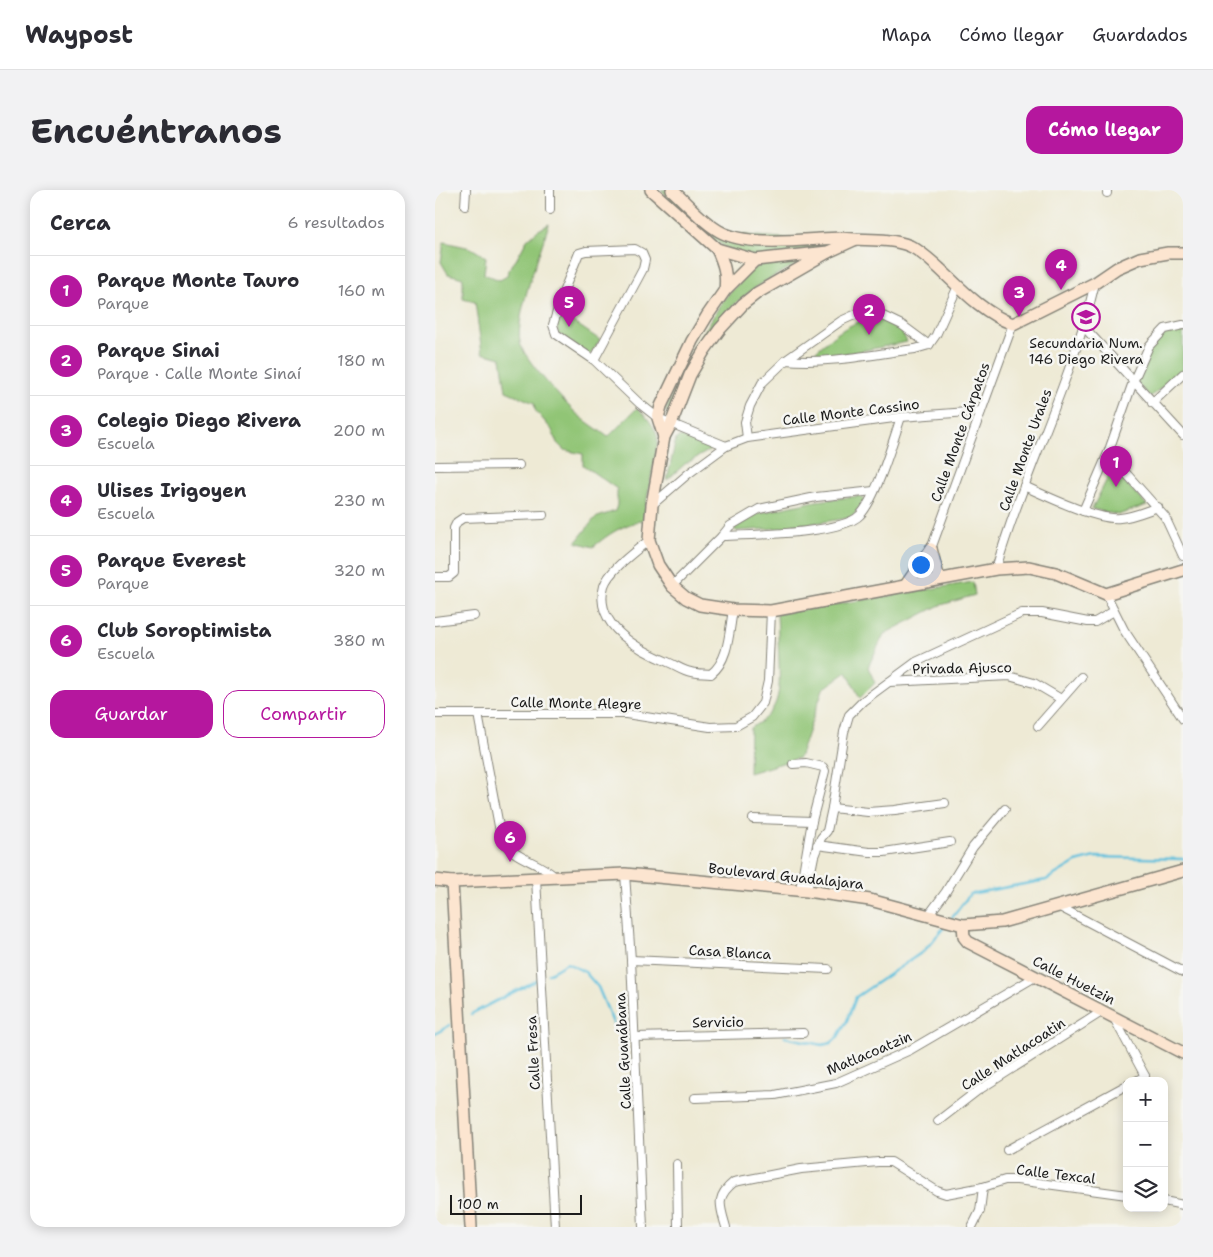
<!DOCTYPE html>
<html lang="es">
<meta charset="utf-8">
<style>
:root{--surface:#fff;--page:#f2f2f3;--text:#2b2b33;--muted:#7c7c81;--line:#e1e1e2;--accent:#b5179e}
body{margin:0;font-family:"Shantell Sans",sans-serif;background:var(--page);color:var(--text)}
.controls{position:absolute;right:15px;bottom:15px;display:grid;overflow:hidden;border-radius:10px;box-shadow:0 2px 12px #0003}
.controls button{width:45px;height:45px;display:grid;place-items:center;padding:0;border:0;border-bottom:1px solid var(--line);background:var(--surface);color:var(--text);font:25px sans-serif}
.scale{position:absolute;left:15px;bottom:12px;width:132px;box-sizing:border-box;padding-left:5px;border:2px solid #1c1c1c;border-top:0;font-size:14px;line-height:18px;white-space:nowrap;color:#1c1c1c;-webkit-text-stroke:4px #f6f6f2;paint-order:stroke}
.you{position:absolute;left:485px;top:374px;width:18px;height:18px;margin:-12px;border:4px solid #fff;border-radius:50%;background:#1a73e8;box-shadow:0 0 0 8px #1a73e833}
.badge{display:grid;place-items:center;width:32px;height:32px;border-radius:50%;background:var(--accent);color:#fff;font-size:16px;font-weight:700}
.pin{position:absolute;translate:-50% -41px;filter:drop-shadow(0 1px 2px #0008)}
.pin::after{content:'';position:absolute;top:26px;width:18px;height:15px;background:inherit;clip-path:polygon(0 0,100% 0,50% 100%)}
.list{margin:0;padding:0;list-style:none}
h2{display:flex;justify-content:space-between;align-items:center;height:65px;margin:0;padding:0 20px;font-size:21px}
h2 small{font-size:16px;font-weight:400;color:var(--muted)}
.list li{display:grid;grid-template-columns:32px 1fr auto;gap:15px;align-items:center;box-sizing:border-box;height:70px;padding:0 20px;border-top:1px solid var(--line)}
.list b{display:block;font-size:19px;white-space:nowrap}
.list p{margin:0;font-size:16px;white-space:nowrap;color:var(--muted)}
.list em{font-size:16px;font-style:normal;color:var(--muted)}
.actions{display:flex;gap:10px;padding:15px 20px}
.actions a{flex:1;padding:11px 0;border:1px solid var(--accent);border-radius:15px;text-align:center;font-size:18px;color:var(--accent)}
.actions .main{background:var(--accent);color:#fff}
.icon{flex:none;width:28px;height:28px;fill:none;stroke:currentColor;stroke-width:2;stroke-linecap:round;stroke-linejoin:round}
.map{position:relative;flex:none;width:748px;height:1037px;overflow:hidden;border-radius:15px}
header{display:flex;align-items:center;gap:30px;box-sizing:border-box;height:70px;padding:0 25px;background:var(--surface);border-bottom:1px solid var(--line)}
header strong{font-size:24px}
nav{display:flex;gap:28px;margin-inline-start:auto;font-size:18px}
.intro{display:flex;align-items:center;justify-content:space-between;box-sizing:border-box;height:120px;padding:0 30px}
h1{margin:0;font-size:35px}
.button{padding:12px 22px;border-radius:15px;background:var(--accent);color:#fff;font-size:18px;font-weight:700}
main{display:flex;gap:30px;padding:0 30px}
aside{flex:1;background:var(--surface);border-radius:15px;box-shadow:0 2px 12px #0003}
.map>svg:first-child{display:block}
.green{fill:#91c576;stroke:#567049}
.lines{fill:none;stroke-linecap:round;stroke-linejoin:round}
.stream{stroke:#5ec0dd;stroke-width:2.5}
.street-casing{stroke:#858378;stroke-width:10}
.secondary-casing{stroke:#858378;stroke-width:14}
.street{stroke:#fff;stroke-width:8}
.secondary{stroke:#fce5d0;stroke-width:11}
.labels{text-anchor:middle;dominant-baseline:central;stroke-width:5;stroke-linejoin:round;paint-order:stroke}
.poi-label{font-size:14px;fill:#1c1c1c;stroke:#f6f6f2}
.street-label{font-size:14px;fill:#1c1c1c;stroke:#f6f6f2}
</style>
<header>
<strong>Waypost</strong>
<nav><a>Mapa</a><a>Cómo llegar</a><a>Guardados</a></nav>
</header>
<div class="intro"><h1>Encuéntranos</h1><a class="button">Cómo llegar</a></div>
<main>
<aside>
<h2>Cerca<small>6 resultados</small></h2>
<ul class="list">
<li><span class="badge">1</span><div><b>Parque Monte Tauro</b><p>Parque</p></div><em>160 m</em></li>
<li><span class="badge">2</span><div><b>Parque Sinai</b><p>Parque · Calle Monte Sinaí</p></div><em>180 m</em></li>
<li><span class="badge">3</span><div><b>Colegio Diego Rivera</b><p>Escuela</p></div><em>200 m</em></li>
<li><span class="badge">4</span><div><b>Ulises Irigoyen</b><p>Escuela</p></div><em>230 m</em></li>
<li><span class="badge">5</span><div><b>Parque Everest</b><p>Parque</p></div><em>320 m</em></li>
<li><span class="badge">6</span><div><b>Club Soroptimista</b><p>Escuela</p></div><em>380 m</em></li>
</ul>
<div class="actions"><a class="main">Guardar</a><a>Compartir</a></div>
</aside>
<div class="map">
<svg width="748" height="1037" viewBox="0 0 748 1037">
<rect width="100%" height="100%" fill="#f6f6f2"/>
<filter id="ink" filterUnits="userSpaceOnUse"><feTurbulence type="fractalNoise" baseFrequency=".02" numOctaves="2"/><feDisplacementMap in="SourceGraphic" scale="10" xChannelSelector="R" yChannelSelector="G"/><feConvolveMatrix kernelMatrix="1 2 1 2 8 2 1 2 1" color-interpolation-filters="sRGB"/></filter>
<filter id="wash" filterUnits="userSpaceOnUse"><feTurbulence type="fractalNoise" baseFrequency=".0096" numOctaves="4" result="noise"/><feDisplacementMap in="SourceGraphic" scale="20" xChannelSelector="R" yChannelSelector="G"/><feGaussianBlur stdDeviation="1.12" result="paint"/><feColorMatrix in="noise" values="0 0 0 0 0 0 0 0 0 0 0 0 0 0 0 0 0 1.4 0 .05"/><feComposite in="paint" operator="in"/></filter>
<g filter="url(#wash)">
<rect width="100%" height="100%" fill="#eeead5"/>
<!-- green -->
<g class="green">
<polygon points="226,0 232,0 278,42 403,53 350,64 321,67 291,58 273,46"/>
<path d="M114,34C105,63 80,125 85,152C87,167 129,212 142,224C151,232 163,239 173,247L202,218C212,227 222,238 223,251L208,330C186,336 175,343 158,357L141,352L160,328L180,321L182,315V299L148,275V264L129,260L122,253L117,240L100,220L99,213L71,201L66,168L47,163L40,112L28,109V88L13,84L6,72L9,52L36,58L51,67L49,84L65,90L72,86L73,80L81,70L92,50L102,41Z"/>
<path d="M372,69C346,82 318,96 297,117C280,135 267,159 254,181C246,193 243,211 232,222L230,221L259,159L288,110L318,78L333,73Z"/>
<polygon points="129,105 141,111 134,129 165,150 155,165 123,144 121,130"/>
<path d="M443,127L464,136L472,152L421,162L373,168C395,149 412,131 443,127Z"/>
<polygon points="748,137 748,180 715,207 701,192 713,161 735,139"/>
<polygon points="245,246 277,259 250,274 232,290 241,249"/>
<polygon points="677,279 712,315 683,325 657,319"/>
<polygon points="424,306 427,307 429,310 419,325 415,328 346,338 301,341 299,338 324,323 381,311"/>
<path d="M538,392L540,405L503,416L449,444L433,477L440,493L425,508L412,482L388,499L364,568L314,583L315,538C346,522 345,502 344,471C343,455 343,439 342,424Z"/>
</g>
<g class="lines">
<!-- stream -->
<g class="stream">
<polyline points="516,729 535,704 611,690 641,672 660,667 748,669"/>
<polyline points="113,784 132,773 150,782 163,797 181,840 194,847"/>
<polyline points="36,824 102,790"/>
<polyline points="0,844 15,835"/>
<polyline points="350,847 387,855 396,853 402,848 412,831 421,807 489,761 511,735"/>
</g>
</g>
</g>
<g filter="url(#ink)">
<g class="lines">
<defs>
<g id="street">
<polyline points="115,0 115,20"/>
<polyline points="672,0 672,3"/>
<polyline points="30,16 31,0"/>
<polyline points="649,137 748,245"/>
<polyline points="159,170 208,79 210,70 207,63 200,59 151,61 144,63 127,105 118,135 121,144 159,170 204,213 223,228 291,256"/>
<path d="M351,170C394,174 438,164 480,159L494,155L501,145L523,96"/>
<polyline points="717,213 748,184"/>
<polyline points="312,248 310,232 315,216 327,193 351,170 406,131 426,122 444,124 467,135 494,155"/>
<polyline points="673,263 730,327 748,366"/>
<polyline points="0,276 84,275"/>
<path d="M589,296C611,306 663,331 685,328C698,327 711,321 723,317"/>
<polyline points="217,315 253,284 291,256 312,248 466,227 546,221"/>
<polyline points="648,321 673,263 698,192 714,156 730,139 748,135"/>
<path d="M287,346C315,345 408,344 425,325C441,309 458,251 466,227"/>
<path d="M214,350C201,361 174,380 169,396C158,436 206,461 235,473C242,476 249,481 256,482C263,484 269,483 276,484C294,470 294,442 298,420"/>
<polyline points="496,359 578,134"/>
<path d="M561,379C589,282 637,191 660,93"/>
<polyline points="0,387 14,387 19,383 19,338 22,332 28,328 108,325"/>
<polyline points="237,396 287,346 295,336 324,319 381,307 439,301"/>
<polyline points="671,404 689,440 748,529"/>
<polyline points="0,431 39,426"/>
<polyline points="454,492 574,486 599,493 626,509"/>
<polyline points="0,524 191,524 275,537 301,536 317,527 328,513 333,491 336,421"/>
<path d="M43,524L66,647C79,671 101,669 120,687"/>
<polyline points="603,536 646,487"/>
<polyline points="358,574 371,573 388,577 390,581 377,631 365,700"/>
<polyline points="397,618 433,622 460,620 510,613"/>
<polyline points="318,629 377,631"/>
<polyline points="382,655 434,662 449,662 515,652"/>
<polyline points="190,684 196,770 208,1037"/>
<polyline points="101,688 120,1037"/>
<polyline points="372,701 379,666 386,648 392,641 397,618 409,542 414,525 428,511 481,472 587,423 607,423 653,432 660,432 679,421"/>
<polyline points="623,716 748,782"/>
<polyline points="493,726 510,703 538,657 570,619"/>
<polyline points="196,770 393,779"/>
<polyline points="679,828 710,886 710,891"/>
<polyline points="200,847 368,843"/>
<polyline points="701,891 710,886"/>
<polyline points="260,908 340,905 401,893 475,860 600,787"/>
<polyline points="503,931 542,901 668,821"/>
<polyline points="572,960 692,895"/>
<polyline points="242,974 243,1037"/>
<polyline points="729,1011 748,1015"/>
<path d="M291,1037C285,1016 280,1007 299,992L366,979L443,972H456L502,1001L511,1004L548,997L570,990H582L692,1005"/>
<polyline points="537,1037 545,1021 548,997"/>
</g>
<g id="secondary">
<polyline points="216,0 282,59 320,70 393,62 419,50"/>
<path d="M237,0C252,13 266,31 284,41C313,58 372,49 406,48C429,51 453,47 475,56C486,61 496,71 505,79C527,100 550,124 578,134L660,93L682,78L705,68L733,63H748"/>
<path d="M282,59C289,74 292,84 290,100"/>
<polyline points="393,62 322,103 308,114 285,139 269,161 255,185 236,234 229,247 217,315 214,350 223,375 237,396 251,408 265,415 298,420 336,421 561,379 594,377 621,383 671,404 748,380"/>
<polyline points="229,247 223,228 226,216 257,151 272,126 290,100 320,70"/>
<polyline points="496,359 504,389"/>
<polyline points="471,395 496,359"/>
<polyline points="0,690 17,692 190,684 372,701 435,710 528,735 567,732 748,681"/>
<polyline points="17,692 36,1037"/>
<polyline points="528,735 529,747 533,752 748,863"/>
</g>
</defs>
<!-- street casing -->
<use href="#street" class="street-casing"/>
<!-- secondary casing -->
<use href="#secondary" class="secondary-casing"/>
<!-- street -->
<use href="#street" class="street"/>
<!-- secondary -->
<use href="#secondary" class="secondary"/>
</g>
</g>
<!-- icons -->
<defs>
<symbol id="school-ring" viewBox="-11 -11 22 22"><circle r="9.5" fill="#f6f6f2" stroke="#b5179e" stroke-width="1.5"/><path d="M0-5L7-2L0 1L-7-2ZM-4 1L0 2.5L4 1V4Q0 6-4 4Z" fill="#b5179e"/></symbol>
</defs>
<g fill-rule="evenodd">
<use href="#school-ring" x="635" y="111" width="32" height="32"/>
</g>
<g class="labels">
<!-- poi labels -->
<g class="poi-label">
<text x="651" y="153">Secundaria Num.<tspan x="651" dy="16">146 Diego Rivera</tspan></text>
</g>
<!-- street labels -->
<g class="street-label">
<text transform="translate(416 222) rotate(-7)">Calle Monte Cassino</text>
<text transform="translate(525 242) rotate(-70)">Calle Monte Cárpatos</text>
<text transform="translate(590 260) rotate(-70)">Calle Monte Urales</text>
<text transform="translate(527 478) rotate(-1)">Privada Ajusco</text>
<text transform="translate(141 513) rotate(1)">Calle Monte Alegre</text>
<text transform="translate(351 686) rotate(6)">Boulevard Guadalajara</text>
<text transform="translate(295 762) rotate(3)">Casa Blanca</text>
<text transform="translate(639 790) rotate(27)">Calle Huetzin</text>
<text transform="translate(283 832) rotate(-1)">Servicio</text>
<text transform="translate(188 861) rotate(-93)">Calle Guanábana</text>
<text transform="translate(98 863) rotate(-93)">Calle Fresa</text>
<text transform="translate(434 863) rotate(-23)">Matlacoatzin</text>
<text transform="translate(578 864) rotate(-33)">Calle Matlacoatin</text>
<text transform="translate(621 984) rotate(7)">Calle Texcal</text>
</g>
</g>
</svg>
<div class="controls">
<button>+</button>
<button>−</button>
<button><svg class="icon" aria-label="layers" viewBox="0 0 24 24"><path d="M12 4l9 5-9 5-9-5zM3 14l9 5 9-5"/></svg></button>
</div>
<div class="scale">100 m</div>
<div class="you"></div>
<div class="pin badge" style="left:681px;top:297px">1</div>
<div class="pin badge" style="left:434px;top:145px">2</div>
<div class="pin badge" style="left:584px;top:127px">3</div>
<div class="pin badge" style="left:626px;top:100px">4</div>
<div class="pin badge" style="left:134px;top:137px">5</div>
<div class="pin badge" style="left:75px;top:672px">6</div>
</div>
</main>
